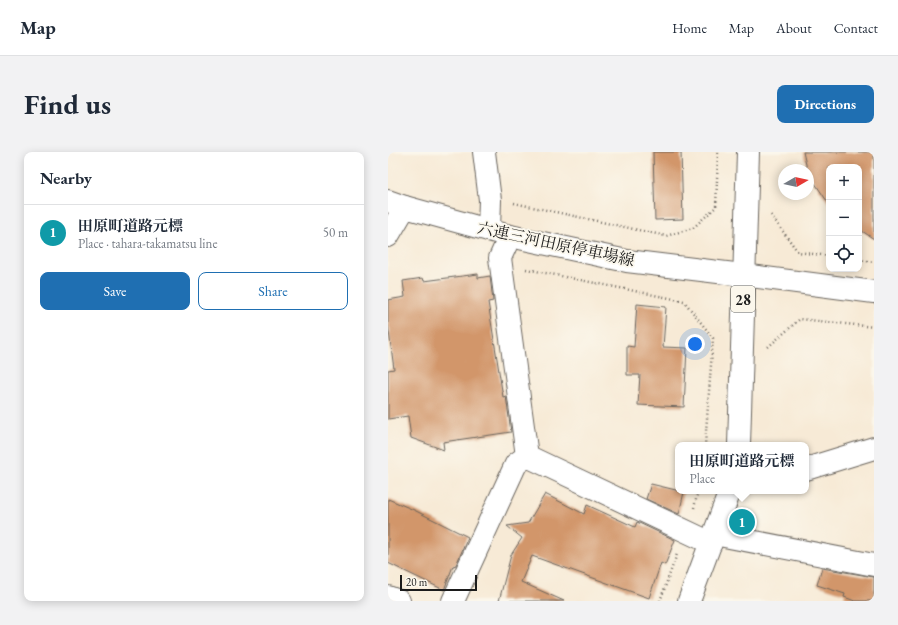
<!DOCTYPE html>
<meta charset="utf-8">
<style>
:root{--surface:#fff;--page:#f2f2f3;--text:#1f2937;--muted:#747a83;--line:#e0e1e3;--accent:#1f6fb2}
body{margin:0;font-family:"EB Garamond","Noto Serif JP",serif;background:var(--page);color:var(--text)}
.controls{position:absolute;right:12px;top:12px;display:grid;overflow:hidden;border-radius:8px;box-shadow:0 2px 10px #0003}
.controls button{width:36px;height:36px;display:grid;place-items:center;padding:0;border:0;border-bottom:1px solid var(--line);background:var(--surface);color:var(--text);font:20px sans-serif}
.compass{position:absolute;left:390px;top:12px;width:36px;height:36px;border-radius:50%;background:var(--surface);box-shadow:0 2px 10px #0003;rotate:81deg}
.scale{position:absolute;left:12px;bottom:10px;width:77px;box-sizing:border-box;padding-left:4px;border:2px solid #1c1c1c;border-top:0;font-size:11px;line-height:14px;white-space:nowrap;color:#1c1c1c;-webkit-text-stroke:3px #fbf7ec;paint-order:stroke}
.you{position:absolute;left:307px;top:192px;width:14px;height:14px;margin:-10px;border:3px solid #fff;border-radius:50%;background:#1a73e8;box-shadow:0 0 0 6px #1a73e833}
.badge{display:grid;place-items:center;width:26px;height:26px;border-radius:50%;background:var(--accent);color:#fff;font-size:13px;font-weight:700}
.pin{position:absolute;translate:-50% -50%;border:2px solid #fff;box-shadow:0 1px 4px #0006}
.popup{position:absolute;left:287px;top:290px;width:134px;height:52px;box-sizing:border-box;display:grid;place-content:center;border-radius:8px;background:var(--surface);filter:drop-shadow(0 1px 3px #0005);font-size:13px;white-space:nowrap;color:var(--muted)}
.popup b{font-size:15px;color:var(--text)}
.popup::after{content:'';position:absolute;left:50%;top:100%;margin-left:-8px;border:8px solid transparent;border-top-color:var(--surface)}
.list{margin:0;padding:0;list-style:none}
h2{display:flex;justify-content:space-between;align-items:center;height:52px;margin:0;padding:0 16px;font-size:17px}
h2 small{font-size:13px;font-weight:400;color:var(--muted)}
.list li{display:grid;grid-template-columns:26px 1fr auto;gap:12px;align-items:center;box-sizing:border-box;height:56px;padding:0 16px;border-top:1px solid var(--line)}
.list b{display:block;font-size:15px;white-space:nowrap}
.list p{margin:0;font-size:13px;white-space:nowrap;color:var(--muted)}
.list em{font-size:13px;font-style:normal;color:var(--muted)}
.actions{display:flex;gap:8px;padding:12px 16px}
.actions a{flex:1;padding:9px 0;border:1px solid var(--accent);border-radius:8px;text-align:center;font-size:14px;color:var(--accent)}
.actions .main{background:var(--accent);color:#fff}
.icon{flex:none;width:22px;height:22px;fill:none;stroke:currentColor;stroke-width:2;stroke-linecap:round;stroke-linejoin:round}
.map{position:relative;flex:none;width:486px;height:449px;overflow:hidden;border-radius:8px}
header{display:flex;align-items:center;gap:24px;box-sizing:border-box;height:56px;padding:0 20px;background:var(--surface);border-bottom:1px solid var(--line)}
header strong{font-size:19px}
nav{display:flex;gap:22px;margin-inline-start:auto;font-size:14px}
.intro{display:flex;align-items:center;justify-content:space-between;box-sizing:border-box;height:96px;padding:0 24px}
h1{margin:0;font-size:28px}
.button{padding:10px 18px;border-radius:8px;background:var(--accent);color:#fff;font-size:14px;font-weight:700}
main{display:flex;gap:24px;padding:0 24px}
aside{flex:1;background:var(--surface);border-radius:8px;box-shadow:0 2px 10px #0003}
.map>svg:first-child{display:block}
.building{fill:#d2966a}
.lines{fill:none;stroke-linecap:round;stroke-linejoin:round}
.minor-casing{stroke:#69645d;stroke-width:24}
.tertiary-casing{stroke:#69645d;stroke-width:24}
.secondary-casing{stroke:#69645d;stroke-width:24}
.primary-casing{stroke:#69645d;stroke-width:24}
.path{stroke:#69645d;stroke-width:2.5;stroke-dasharray:1 3;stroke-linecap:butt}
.minor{stroke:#fff;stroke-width:22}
.tertiary{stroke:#fff;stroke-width:22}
.secondary{stroke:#fff;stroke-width:22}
.primary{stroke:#fff;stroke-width:22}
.labels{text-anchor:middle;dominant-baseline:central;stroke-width:3.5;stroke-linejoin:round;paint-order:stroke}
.shield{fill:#fbf7ec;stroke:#5f5e5a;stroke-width:1}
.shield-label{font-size:15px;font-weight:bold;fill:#1c1c1c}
.street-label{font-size:16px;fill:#1c1c1c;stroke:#fbf7ec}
</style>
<header>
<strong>Map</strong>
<nav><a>Home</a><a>Map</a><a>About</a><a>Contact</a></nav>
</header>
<div class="intro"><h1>Find us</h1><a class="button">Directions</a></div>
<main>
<aside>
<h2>Nearby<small></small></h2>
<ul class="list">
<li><span class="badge" style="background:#0f9aa8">1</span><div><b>田原町道路元標</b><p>Place · tahara-takamatsu line</p></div><em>50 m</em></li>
</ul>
<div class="actions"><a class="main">Save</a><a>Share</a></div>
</aside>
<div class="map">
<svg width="486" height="449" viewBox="0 0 486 449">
<rect width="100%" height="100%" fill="#fbf7ec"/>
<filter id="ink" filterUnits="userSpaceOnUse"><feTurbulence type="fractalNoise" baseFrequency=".025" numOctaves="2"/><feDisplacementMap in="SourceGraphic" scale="8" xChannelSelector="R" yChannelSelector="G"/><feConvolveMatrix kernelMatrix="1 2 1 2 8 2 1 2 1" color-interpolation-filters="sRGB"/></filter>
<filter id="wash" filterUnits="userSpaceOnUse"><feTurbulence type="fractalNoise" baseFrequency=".012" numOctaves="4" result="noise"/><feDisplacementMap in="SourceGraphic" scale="16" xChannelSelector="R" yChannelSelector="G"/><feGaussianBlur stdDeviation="0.9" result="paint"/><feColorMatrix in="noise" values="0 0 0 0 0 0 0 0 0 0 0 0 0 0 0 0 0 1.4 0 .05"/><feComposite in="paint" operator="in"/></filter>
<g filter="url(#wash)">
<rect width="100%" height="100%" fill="#f7ead6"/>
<g id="blocks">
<!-- building -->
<g class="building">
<polygon points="265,0 293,0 295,67 267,68"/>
<polygon points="415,0 486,0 486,87 471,77 471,15 441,15 441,52 420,21"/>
<polygon points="90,122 90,126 102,124 105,149 100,150 115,245 118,244 123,280 55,290 56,298 23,286 20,264 0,267 0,218 6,217 0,172 0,148 17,145 15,129 35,126 36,129"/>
<polygon points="249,152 278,155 275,195 299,196 296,255 250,253 252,223 239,223 239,194 246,195"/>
<polygon points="263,332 296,340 291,362 258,347"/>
<polygon points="157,342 196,362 199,353 247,375 249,370 287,388 277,413 273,411 261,446 144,404 133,430 176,449 111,449 123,403 134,386 119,374 140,371"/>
<polygon points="0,347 26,358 80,385 68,413 65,414 56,438 0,411"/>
<polygon points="434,416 486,425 486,449 467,449 456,445 457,442 429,433"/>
</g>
</g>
</g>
<g filter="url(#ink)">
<use href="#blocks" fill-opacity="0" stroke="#69645d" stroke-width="1"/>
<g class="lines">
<defs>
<g id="minor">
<polyline points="96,0 102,48 101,78"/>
<polyline points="122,84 112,106 139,304"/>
<polyline points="139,304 323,391"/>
<polyline points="418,317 486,296"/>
<polyline points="326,382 486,413"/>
<polyline points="0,445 11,449"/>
<polyline points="65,449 128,312 139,304"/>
</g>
<g id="tertiary">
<polyline points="0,49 17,55"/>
<polyline points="355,123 486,140"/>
</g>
<polyline id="secondary" points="0,84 17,55 122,84 239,109 355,123"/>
<g id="primary">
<polyline points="351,293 360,0"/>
<polyline points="301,449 342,339"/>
</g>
</defs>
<!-- minor casing -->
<use href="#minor" class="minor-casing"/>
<!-- tertiary casing -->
<use href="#tertiary" class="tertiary-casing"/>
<!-- secondary casing -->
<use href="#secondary" class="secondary-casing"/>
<!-- primary casing -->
<use href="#primary" class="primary-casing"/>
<!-- path -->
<g class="path">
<polyline points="126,51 278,84 305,76 328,55 330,0"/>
<polyline points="383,63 410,100 441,104"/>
<polyline points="471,108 486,110"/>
<polyline points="138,117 296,149 325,186 317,293"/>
<polyline points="380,195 412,167 486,175"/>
<polyline points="306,356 310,339"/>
<polyline points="272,449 289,402"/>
</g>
<!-- minor -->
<use href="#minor" class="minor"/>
<!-- tertiary -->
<use href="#tertiary" class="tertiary"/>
<!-- secondary -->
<use href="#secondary" class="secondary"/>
<!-- primary -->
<use href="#primary" class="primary"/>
</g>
</g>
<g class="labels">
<!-- shield labels -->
<rect class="shield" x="343" y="134" width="24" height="26" rx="3"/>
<g class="shield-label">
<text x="355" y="147">28</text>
</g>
<!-- street labels -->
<g class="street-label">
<text transform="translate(168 92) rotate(12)">六連三河田原停車場線</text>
</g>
</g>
</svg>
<div class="controls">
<button>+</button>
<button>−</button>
<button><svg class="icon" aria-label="locate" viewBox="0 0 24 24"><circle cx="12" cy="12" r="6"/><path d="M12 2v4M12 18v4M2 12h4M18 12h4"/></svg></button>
</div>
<svg class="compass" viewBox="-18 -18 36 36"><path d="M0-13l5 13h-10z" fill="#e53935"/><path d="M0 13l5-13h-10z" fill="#747a83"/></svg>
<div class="scale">20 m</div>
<div class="you"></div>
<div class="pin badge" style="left:354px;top:370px;background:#0f9aa8">1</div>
<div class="popup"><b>田原町道路元標</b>Place</div>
</div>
</main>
